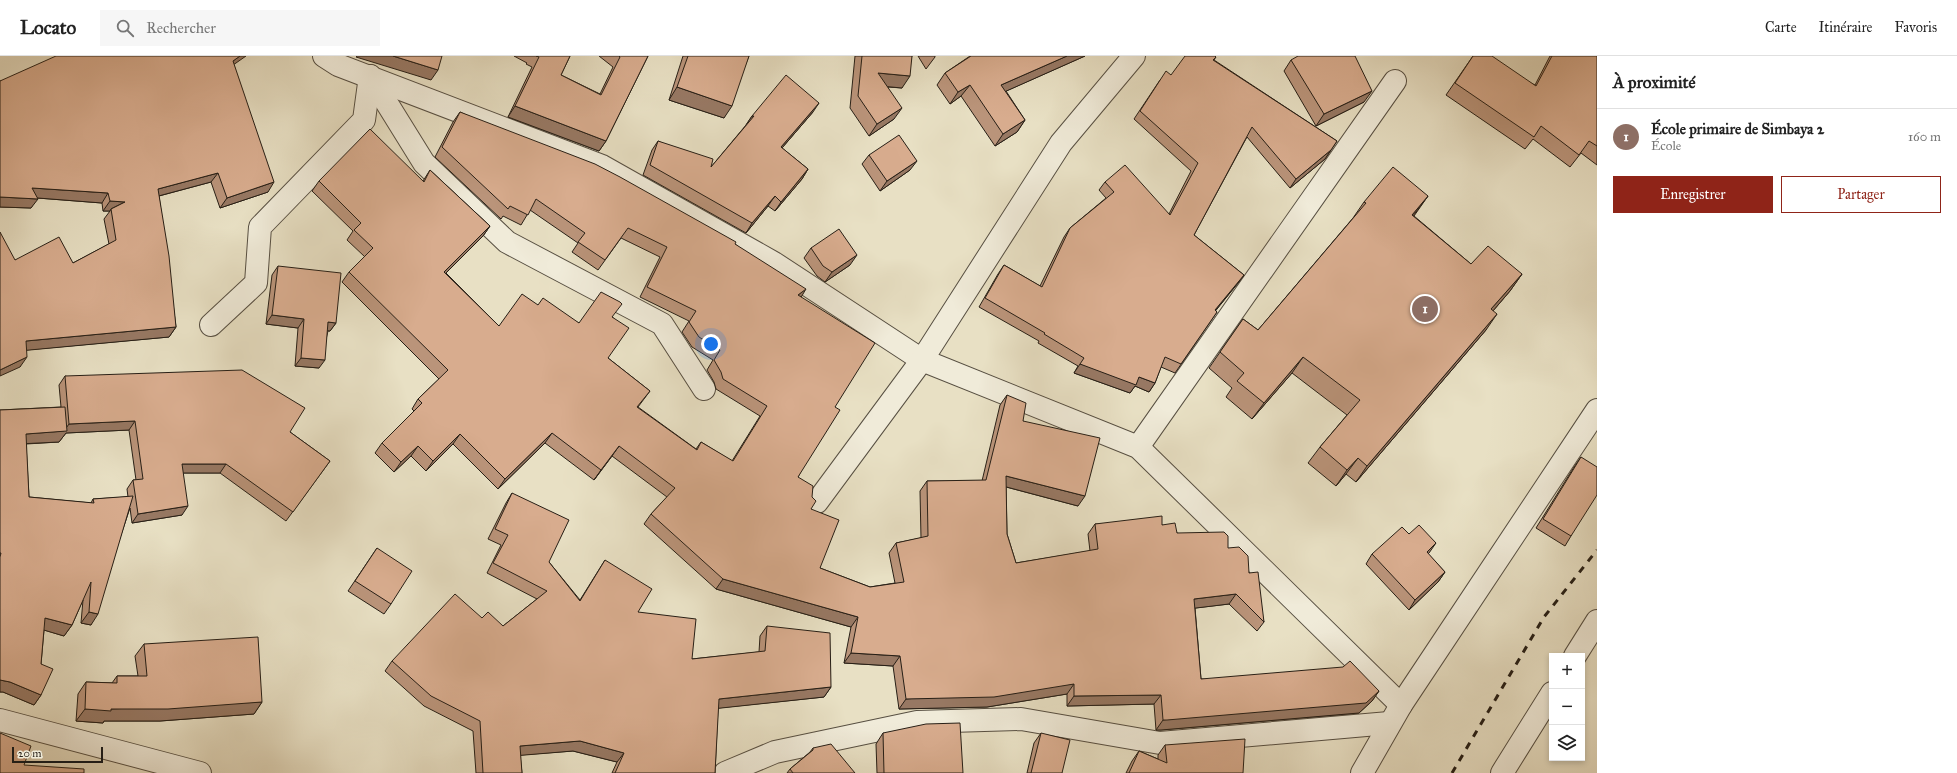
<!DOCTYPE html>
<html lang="fr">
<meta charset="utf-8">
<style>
:root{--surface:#fff;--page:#f6f6f6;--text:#222;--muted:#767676;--line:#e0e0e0;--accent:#8f2418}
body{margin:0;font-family:"IM FELL Great Primer",serif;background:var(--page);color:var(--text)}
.controls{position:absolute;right:12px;bottom:12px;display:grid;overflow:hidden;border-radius:0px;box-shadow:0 2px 6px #0003}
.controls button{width:36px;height:36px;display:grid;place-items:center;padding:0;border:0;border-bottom:1px solid var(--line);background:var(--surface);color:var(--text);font:20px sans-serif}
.scale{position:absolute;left:12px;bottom:10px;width:91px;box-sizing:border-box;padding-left:4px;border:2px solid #271f16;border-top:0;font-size:11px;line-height:14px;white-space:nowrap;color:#271f16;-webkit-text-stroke:3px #f0ebd9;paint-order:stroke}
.you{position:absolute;left:711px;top:288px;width:14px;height:14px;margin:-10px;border:3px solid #fff;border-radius:50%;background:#1a73e8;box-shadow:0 0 0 6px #1a73e833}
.badge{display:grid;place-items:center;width:26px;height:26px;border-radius:50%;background:var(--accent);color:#fff;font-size:13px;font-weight:700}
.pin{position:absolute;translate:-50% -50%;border:2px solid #fff;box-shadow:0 1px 4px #0006}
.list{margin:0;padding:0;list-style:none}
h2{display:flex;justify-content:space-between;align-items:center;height:52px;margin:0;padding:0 16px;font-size:17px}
h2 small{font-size:13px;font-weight:400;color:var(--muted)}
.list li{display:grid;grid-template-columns:26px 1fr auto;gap:12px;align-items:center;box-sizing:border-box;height:56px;padding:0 16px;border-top:1px solid var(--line)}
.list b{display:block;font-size:15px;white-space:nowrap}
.list p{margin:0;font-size:13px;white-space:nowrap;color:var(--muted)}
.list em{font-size:13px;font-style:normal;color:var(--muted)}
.actions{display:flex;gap:8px;padding:12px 16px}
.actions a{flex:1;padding:9px 0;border:1px solid var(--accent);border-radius:0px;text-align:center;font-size:14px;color:var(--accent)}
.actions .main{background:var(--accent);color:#fff}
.icon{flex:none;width:22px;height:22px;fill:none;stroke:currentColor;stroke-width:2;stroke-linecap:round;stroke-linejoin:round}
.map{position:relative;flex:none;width:1597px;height:717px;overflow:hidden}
header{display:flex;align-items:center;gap:24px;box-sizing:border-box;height:56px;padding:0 20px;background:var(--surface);border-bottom:1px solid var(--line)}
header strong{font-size:19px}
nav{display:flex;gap:22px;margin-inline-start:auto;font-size:14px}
.search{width:280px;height:36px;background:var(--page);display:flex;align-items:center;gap:10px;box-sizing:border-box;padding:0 14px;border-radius:0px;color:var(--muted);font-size:15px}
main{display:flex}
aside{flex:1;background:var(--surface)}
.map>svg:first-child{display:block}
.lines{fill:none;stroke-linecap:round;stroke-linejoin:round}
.minor-casing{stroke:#574f42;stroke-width:24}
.minor{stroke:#f0ebd9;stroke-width:22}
.rail{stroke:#271f16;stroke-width:3;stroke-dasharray:7 7;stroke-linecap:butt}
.wall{fill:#ba947a;stroke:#271f16;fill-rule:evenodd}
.shaded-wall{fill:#977863;stroke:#271f16}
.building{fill:#d8ac8e;stroke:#271f16}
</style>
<header>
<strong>Locato</strong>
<div class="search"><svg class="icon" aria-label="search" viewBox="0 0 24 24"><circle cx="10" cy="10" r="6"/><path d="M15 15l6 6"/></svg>Rechercher</div>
<nav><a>Carte</a><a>Itinéraire</a><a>Favoris</a></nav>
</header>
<main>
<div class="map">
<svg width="1597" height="717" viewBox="0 0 1597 717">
<rect width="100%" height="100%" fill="#e8e0c4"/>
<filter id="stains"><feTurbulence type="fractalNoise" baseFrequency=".005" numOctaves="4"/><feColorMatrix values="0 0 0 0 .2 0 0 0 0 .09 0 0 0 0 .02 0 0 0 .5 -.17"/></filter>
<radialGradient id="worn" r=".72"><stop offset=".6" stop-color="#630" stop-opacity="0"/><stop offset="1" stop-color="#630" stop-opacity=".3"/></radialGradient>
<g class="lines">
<defs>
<g id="minor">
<polyline points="324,0 338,9 602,110 774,207 922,304 1138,391 1401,649"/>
<polyline points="370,20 424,107 507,186 662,268 704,333"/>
<polyline points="211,269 256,227 260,171 364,64 370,20"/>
<polyline points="1138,391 1395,25"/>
<polyline points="817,446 922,304 1061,87 1134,0"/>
<polyline points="1575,600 1597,565"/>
<polyline points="0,664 200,717"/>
<polyline points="725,717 775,696 917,666 1021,663 1160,687 1389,667"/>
<polyline points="1362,717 1401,649 1597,354"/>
<polyline points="1502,717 1552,637"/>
</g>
</defs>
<!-- minor casing -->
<use href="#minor" class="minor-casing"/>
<!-- minor -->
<use href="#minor" class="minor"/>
<!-- rail -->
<polyline class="rail" points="1452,717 1544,561 1597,494"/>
</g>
<!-- wall -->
<g class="wall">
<polygon points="514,0 570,0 561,19 600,38 613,11 599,0 648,0 606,85 599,95 508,61 532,11 526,8 527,7"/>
<polygon points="683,0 749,0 724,62 669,44"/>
<polygon points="855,0 912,0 902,32 888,31 894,63 869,80 850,52"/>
<polygon points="918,0 935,0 935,1 926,13"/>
<polygon points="970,0 1085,0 1006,35 1025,64 1017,76 995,90 961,40 950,48 937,29 945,17"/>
<polygon points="1473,0 1535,29 1550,0 1597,0 1597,109 1581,97 1570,111 1533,83 1525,93 1446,39"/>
<polygon points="1216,1 1214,4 1337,85 1325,103 1290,132 1247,81 1194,179 1244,219 1238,227 1215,255 1217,256 1175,317 1161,311 1155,327 1149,336 1135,330 1130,337 1074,317 1078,310 1038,287 1039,285 979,251 998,218 1004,209 1040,230 1064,181 1070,172 1106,142 1099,134 1105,126 1169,158 1191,115 1134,63 1160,24"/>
<polygon points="1291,4 1364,46 1316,70 1284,15"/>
<polygon points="234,9 268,136 220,152 211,126 159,140 176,271 169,281 26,294 20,311 15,204 73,207 109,188 104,163 110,155 103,155 102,147 37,142 31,152 0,151 0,25"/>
<polygon points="460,56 735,188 801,241 835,351 798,421 811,453 820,512 870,531 895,527 889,497 896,487 921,482 920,435 927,425 982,425 1000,349 1007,339 1023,365 1078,450 1006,431 1007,478 1016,507 1090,495 1088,478 1095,468 1162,469 1177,477 1228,492 1249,517 1264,566 1257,575 1229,548 1195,552 1201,623 1379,635 1372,645 1359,657 1161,674 1156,674 1154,648 1067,650 1067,638 987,651 899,653 893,610 844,607 851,571 716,533 644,468 651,458 667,441 612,400 594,424 545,387 498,433 453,388 426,415 411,400 394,416 375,397 382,387 414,355 412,353 418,343 439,323 342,226 349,216 365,201 347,184 353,175 312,135 319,125 423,125 430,114 490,170 483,180 446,217 499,270 538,249 579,267 613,261 608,302 650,335 638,351 696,393 701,386 732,405 760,360 716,333 714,326 707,314 713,304 692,291 682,276 689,265 640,241 660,201 621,182 598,214 572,196 578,187 530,154 521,169 503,160 501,163 435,101 453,66"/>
<polygon points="813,56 782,92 808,113 802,123 775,155 768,150 746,177 643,119 652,94 658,85 711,111 746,69 752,60"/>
<polygon points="869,99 910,114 880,135 862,108"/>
<polygon points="1428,140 1414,160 1471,208 1522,218 1510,235 1493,255 1486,274 1356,426 1346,418 1336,430 1308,407 1320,391 1347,359 1292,317 1252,363 1226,341 1232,332 1209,312 1243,263 1258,274 1353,162 1364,146"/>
<polygon points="811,192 850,209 825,226 817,220 804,202"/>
<polygon points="278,210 336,267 330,275 328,275 319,312 295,310 298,272 266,268 272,219"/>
<path d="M65,320L290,376L330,405L286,465L220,417H183L182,459L132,467L130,452L91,569L81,567L83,544L72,569L64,580L44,574L41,608V639L34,649L3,636H0V354L61,351L59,329ZM129,374L136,424H133L127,433L128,441L93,443L91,447L29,441L26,388L59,386L66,377Z"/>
<polygon points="1581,401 1571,480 1565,490 1536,472 1574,411"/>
<polygon points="512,437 549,506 580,544 605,504 638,556 692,603 759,596 760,580 767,570 831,631 824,641 718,652 715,717 612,717 617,706 573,695 520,699 522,717 476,717 473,675 424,650 385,615 392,605 482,562 503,570 537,543 487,517 501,489 488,483 506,447"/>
<polygon points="1409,478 1429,497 1428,498 1445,516 1438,526 1409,554 1366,508 1372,498"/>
<polygon points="377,492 391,548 384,558 348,535"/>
<polygon points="144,588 262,646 254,658 160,665 104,665 103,667 76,665 78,638 86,626 112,627 117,620 138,620 135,600"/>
<polygon points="883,677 963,717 877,717 876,688"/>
<polygon points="1041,677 1062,717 1027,717 1034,687"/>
<polygon points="1165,689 1243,717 1126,717 1132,705 1139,695 1158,703 1158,699"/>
<polygon points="813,692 855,717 787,717 790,713 810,696"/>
</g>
<!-- shaded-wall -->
<g class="shaded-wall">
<polygon points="240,0 246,0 226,14 233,5"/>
<polygon points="357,0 393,0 438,14 431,24 356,1"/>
<polygon points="1067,0 1085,0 993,41 1001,29"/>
<polygon points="878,17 910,20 902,32 870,29"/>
<polygon points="970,29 961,40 950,48 958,36"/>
<polygon points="677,31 732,50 724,62 669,44"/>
<polygon points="1372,35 1364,46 1316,70 1324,58"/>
<polygon points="819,47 813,56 775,100 781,91"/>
<polygon points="515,50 606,85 599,95 508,61"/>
<polygon points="902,52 894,63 869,80 877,68"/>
<polygon points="752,60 754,60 748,70 746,69"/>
<polygon points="1025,64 1017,76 995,90 1003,78"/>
<polygon points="1331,94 1325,103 1290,132 1296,123"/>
<polygon points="917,105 910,114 880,135 887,125"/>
<polygon points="808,113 802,123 775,155 781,146"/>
<polygon points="218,117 211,126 151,142 158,133"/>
<polygon points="274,126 268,136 220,152 227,142"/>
<polygon points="32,132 108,137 102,147 25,141"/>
<polygon points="775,140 768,150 746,177 752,167"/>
<polygon points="1428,140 1416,156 1401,175 1412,159"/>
<polygon points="0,141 38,143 31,152 0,151"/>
<polygon points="110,145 125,146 111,153 110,155 103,155"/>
<polygon points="490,170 483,180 437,226 444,216"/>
<polygon points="857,199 850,209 825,226 832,216"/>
<polygon points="1522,218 1510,235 1480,270 1491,253"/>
<polygon points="1244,219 1238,227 1209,263 1215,254"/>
<polygon points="806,233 800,243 798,239"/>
<polygon points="1497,258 1486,274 1356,426 1367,410"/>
<polygon points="272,259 304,263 298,272 266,268"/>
<polygon points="328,266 336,267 330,275 322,274"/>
<polygon points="176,271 169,281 19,295 26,285"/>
<polygon points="27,301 20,311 0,320 0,314"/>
<polygon points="1303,301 1292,317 1252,363 1264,347"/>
<polygon points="301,302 325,304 319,312 295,310"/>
<polygon points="1080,308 1139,321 1155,327 1149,336 1135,330 1130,337 1074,317"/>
<polygon points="135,365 129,374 66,377 59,386 18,388 26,378 64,375 69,368"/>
<polygon points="552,377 545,387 498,433 505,423"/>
<polygon points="460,378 453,388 426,415 433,405"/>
<polygon points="418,390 411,400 394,416 401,406"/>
<polygon points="619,390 612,400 594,424 601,414"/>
<polygon points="1358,402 1346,418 1336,430 1347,414"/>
<polygon points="182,408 226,408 220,417 176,417"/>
<polygon points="1006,420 1085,440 1078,450 999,429"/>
<polygon points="188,450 182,459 132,467 138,458"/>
<polygon points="1436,487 1429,497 1420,506 1427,496"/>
<polygon points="1445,516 1438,526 1409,554 1415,544"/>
<polygon points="723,523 858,561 851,571 716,533"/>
<polygon points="1236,538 1229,548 1188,553 1194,543"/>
<polygon points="89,556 98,558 91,569 81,567"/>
<polygon points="45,562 72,569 64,580 37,572"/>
<polygon points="851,597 900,600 893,610 844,607"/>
<polygon points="0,624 10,626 41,639 34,649 3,636 0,636"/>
<polygon points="1074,628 1067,638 987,651 899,653 906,643"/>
<polygon points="831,631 824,641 712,653 719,643"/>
<polygon points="1379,635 1372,645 1359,657 1161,674 1156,674 1163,664"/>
<polygon points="1161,639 1154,648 1067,650 1074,640"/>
<polygon points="262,646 254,658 160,665 104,665 103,667 76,665 85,653 111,653"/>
<polygon points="580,685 624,697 617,706 573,695 513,700 520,690"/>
</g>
<!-- building -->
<g class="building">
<polygon points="56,0 240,0 233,5 274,126 227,142 218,117 158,133 169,200 176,271 26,285 27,301 0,314 0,176 15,204 59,181 73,207 116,184 111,153 125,146 110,145 108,137 32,132 38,143 0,141 0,25"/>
<polygon points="393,0 442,0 438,14"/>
<polygon points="536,0 570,0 561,19 601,39 620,1 619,0 648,0 606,85 515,50 539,1"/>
<polygon points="688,0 749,0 732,50 677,31"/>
<polygon points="862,0 912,0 910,20 878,17 902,52 877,68 858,40"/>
<polygon points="971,0 1067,0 1001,29 1025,64 1003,78 970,29 958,36 945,17"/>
<polygon points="1185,0 1215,0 1216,1 1213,4 1337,85 1331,94 1296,123 1252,71 1194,179 1244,219 1215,254 1217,256 1181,308 1165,301 1155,327 1139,321 1136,329 1080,308 1084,302 1044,278 1045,277 985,242 1004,209 1042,231 1070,172 1114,136 1105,126 1125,109 1170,159 1198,107 1140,55 1166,15 1171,19"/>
<polygon points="1298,0 1355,0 1372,35 1324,58 1291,4"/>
<polygon points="1473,0 1492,0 1536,30 1552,0 1597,0 1597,90 1589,85 1579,99 1541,70 1534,81 1455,27"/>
<polygon points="786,19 819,47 781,91 808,113 781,146 775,140 752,167 650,109 658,85 713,103 711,111 754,60 752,60"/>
<polygon points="460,56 595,108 620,121 736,186 735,188 806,233 798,239 875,287 835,351 840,354 798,421 813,430 812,441 816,445 811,453 839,464 820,512 870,531 904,526 896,487 928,480 927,425 986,424 1007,339 1026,347 1023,365 1100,382 1085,440 1006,420 1007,478 1016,507 1098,493 1095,468 1162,460 1162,469 1175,467 1177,477 1224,476 1228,480 1228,492 1239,491 1248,500 1249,517 1258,516 1264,566 1236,538 1194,543 1201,623 1343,611 1350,605 1379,635 1366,647 1167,664 1163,664 1161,639 1074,640 1074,628 994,641 906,643 900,600 851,597 858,561 723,523 651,458 675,432 619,390 601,414 552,377 505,423 460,378 433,405 418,390 401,406 382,387 422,347 418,343 448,314 349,216 373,192 354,174 361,167 319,125 370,73 424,126 430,114 490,170 444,216 499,270 522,238 538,249 543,242 579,267 601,236 620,246 622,248 612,261 629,272 608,302 650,335 637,351 697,394 701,386 733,405 767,350 723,323 721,316 714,304 720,294 699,281 689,266 696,255 647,231 667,191 628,172 605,204 578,186 585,177 536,143 528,159 510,150 508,153 442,91"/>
<polygon points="899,79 917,105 887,125 869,99"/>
<polygon points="1393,111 1428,140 1412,159 1471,208 1488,190 1522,218 1491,253 1497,258 1367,410 1358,402 1347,414 1320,391 1360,344 1303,301 1264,347 1237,325 1244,317 1220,296 1243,263 1258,274 1366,147 1364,146"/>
<polygon points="839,173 857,199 832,216 823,210 811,192"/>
<polygon points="278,210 341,217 336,267 328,266 325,304 301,302 304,263 272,259"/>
<polygon points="242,314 305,352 290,376 330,405 293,456 226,408 182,408 188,450 138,458 133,424 143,423 135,365 69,368 65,320"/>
<polygon points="65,351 67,375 26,378 29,441 94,447 93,443 133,440 98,558 89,556 91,526 72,569 45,562 41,608 53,613 41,639 10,626 0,624 0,501 1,497 0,497 0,354"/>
<polygon points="1581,401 1597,411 1597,439 1571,480 1543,463"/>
<polygon points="512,437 569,464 549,506 580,545 605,504 652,533 638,556 696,563 692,603 765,595 767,570 830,577 831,631 719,643 715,717 615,717 624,697 580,685 520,690 522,717 483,717 480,665 431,640 392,605 455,538 482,562 488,556 503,570 547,535 493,507 508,479 495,473"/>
<polygon points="1419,469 1436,487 1427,496 1445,516 1415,544 1372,498 1402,471 1409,478"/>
<polygon points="377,492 412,515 391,548 355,525"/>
<polygon points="258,581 262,646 168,653 111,653 111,655 85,653 86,626 117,627 117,620 147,620 144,588"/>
<polygon points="960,667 963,717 884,717 883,677 926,668"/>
<polygon points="0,677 31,690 24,709 84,713 84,717 0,717"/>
<polygon points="1041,677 1070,684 1062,717 1031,717"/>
<polygon points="1245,683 1243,717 1129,717 1139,695 1167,707 1165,689"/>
<polygon points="831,688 855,717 793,717 790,713 813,694 813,692"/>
</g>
<rect width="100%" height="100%" filter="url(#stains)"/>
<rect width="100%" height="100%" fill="url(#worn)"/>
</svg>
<div class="controls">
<button>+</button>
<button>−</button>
<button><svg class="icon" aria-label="layers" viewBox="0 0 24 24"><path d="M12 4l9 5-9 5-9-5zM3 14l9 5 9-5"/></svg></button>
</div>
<div class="scale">20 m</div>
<div class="you"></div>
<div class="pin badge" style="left:1425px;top:253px;background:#8d6e63">1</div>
</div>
<aside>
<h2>À proximité<small></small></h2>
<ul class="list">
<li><span class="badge" style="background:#8d6e63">1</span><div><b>École primaire de Simbaya 2</b><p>École</p></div><em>160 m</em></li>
</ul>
<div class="actions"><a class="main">Enregistrer</a><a>Partager</a></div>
</aside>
</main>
